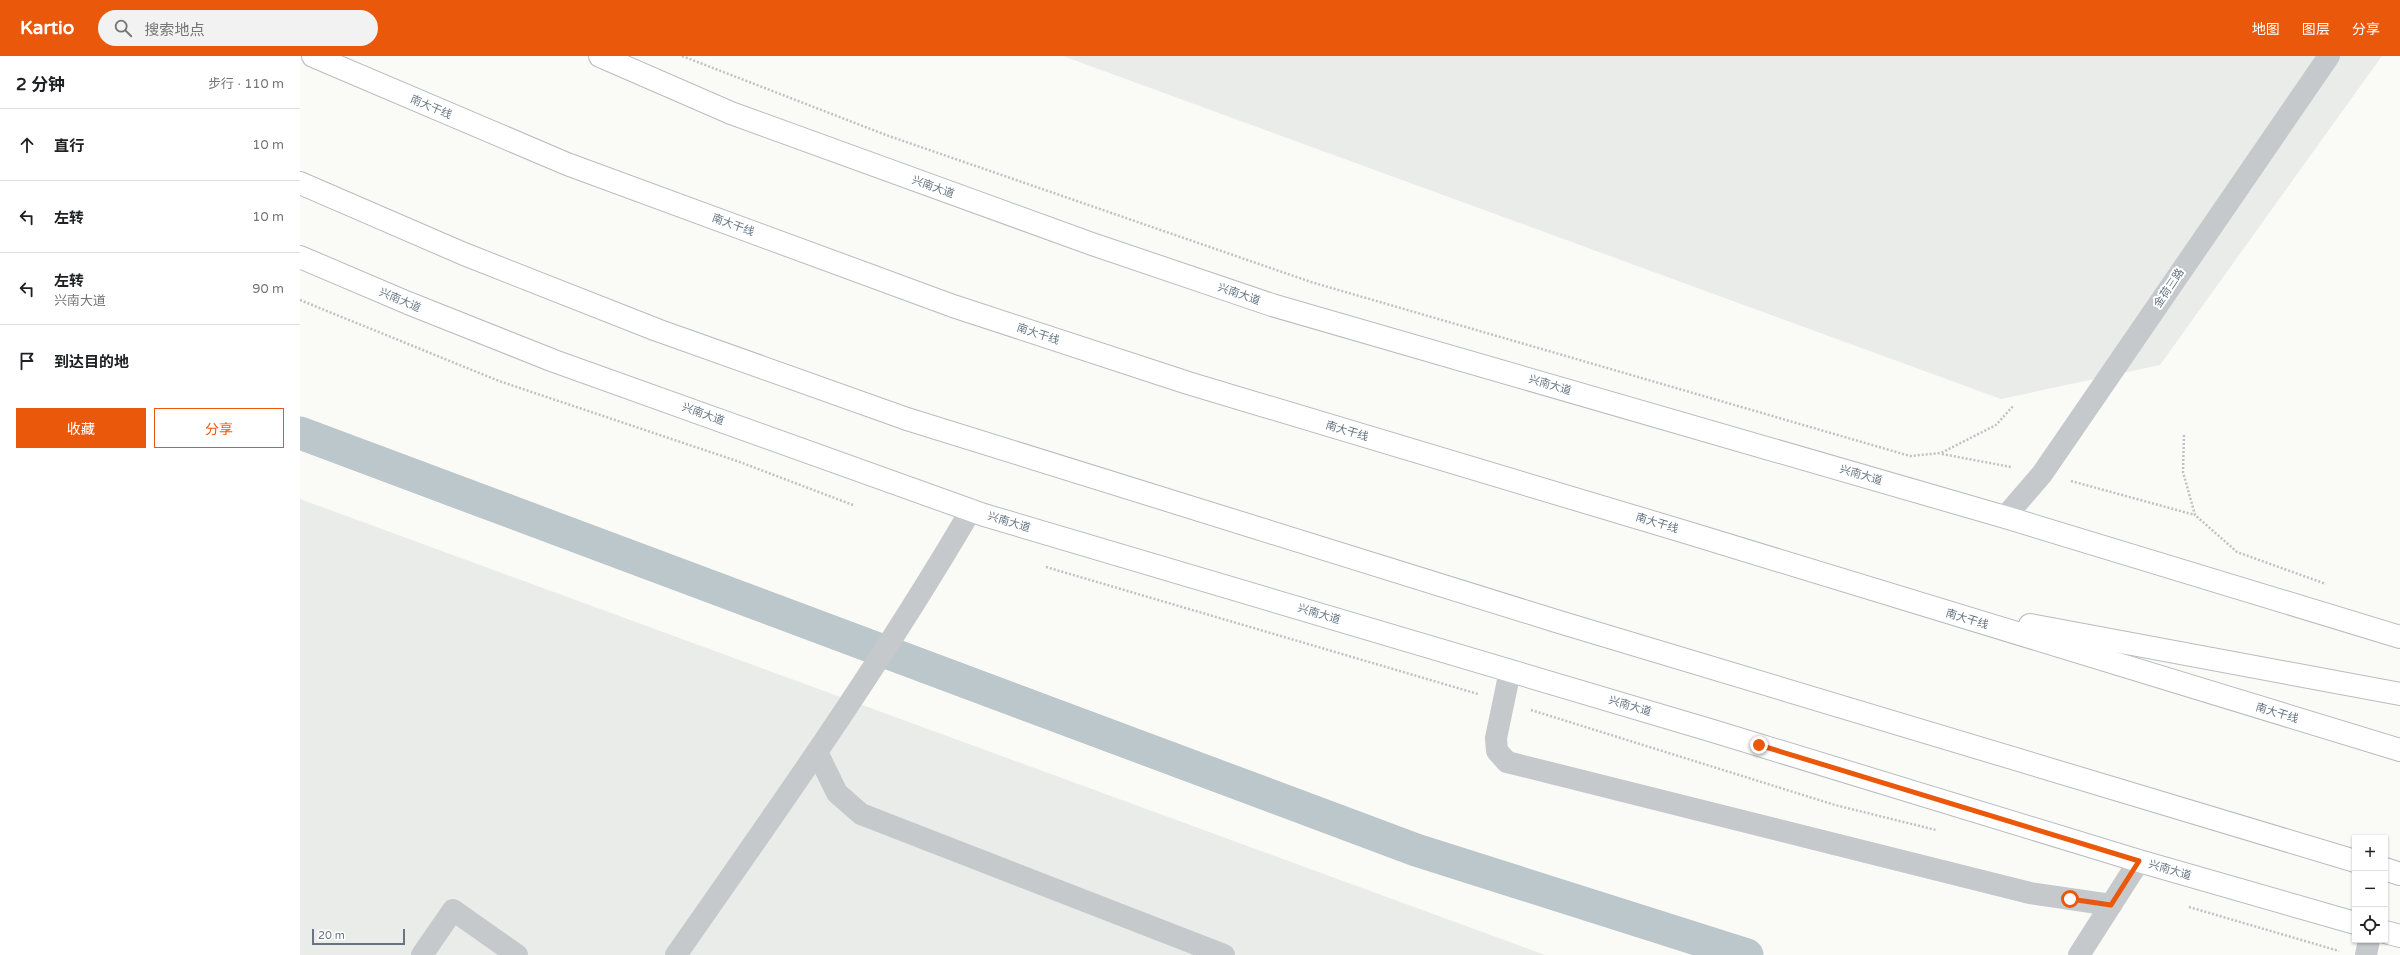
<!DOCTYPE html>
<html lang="zh">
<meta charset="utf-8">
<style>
:root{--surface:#fff;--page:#f2f2f2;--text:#202124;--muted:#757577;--line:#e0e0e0;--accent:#ea580c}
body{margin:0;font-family:"Varela Round","Noto Sans SC",sans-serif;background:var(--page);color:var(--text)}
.controls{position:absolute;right:12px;bottom:12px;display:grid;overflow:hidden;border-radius:0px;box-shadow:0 1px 3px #0004}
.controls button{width:36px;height:36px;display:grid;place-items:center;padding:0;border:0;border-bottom:1px solid var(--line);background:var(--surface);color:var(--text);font:20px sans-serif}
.scale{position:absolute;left:12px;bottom:10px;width:93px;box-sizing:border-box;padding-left:4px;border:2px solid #657582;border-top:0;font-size:11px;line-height:14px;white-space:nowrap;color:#657582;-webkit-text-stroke:3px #fff;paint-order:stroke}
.stop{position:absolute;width:12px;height:12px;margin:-9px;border:3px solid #ea580c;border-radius:50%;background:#fff}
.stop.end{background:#ea580c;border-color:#fff;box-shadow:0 1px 4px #0008}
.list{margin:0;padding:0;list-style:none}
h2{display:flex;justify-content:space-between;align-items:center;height:52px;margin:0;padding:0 16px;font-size:17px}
h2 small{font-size:13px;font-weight:400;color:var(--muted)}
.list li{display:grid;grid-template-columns:26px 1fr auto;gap:12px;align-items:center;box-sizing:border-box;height:72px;padding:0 16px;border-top:1px solid var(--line)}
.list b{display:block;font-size:15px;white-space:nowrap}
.list p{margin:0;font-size:13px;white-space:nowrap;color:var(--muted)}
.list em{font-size:13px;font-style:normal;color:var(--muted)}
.actions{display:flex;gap:8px;padding:12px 16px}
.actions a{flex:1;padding:9px 0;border:1px solid var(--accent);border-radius:0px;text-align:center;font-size:14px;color:var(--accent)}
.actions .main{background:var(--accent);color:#fff}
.icon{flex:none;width:22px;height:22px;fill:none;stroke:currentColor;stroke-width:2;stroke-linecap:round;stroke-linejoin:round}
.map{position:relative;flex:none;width:2100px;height:899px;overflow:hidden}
header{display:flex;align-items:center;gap:24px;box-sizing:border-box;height:56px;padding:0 20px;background:var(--accent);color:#fff}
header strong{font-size:19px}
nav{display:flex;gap:22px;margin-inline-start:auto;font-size:14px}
.search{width:280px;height:36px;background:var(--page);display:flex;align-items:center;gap:10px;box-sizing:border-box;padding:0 14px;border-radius:22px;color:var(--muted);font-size:15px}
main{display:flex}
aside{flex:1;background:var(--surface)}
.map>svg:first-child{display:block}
.built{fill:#eaecea}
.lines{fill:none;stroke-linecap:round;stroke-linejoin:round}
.canal{stroke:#bcc7cb;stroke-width:33}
.major-casing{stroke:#b8bdc0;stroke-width:24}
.highway-casing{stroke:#b8bcbf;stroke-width:24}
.path{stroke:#bfc1c4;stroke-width:2.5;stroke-dasharray:2 2;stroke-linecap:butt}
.minor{stroke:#c5c9cc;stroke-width:22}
.major{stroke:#fff;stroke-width:22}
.highway{stroke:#fff;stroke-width:22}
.route{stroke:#ea580c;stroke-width:5}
.labels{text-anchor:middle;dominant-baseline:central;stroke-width:4;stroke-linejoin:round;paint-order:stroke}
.street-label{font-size:11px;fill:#657582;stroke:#fff}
</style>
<header>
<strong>Kartio</strong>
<div class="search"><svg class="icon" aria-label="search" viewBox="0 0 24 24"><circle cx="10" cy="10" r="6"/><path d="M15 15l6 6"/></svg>搜索地点</div>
<nav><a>地图</a><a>图层</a><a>分享</a></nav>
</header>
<main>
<aside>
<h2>2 分钟<small>步行 · 110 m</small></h2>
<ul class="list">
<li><svg class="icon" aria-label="ahead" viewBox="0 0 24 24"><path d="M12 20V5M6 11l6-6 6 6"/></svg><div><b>直行</b></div><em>10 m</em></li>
<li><svg class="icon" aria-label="left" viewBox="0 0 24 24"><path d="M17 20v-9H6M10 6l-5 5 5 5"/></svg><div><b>左转</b></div><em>10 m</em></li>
<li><svg class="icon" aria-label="left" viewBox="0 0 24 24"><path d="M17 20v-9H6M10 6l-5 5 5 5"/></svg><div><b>左转</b><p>兴南大道</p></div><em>90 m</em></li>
<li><svg class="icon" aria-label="arrive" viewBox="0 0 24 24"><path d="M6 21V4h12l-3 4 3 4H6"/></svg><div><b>到达目的地</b></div></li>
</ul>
<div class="actions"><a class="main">收藏</a><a>分享</a></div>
</aside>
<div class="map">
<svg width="2100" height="899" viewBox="0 0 2100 899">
<rect width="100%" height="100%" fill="#fafaf7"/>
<!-- built -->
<g class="built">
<polygon points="763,0 2082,0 1860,309 1701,343"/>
<polygon points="0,443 1245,899 0,899"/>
</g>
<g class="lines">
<!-- canal -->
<polyline class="canal" points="0,377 1116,794 1447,899"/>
<defs>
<g id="major">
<polyline points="300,0 431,57 792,188 972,249 1705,461 2100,581"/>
<polyline points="0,201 108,247 254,305 684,459 1413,675 1839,805 2055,867"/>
<polyline points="2085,876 2100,880"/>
</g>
<g id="highway">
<polyline points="13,0 267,108 653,250 888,327 1382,475 2100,694"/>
<polyline points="0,127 164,198 357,274 607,363 1256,565 2055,805"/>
<polyline points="1730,569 2100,638"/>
<polyline points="2085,813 2100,818"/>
</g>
</defs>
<!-- major casing -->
<use href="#major" class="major-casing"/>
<!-- highway casing -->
<use href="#highway" class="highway-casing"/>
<!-- path -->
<g class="path">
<polyline points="382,0 586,79 1011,226 1610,400 1641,397 1696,369 1714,349"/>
<polyline points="0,244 199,325 437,405 553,449"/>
<polyline points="1884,379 1883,416 1895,459 1937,496 2026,528"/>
<polyline points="1642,398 1711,411"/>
<polyline points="1771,425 1895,459"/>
<polyline points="746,511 1178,638"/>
<polyline points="1231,654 1535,749 1636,774"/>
<polyline points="1889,851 2039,895"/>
</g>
<!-- minor -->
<g class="minor">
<polyline points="1705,461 1742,418 2029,0"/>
<polyline points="1210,615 1196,682 1197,695 1207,706 1730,837 1811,849"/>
<polyline points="517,696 537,737 561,758 924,899"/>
<polyline points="122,899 153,854 217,899"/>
<path d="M376,899C478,753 581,608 671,454"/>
<polyline points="1779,899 1839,805"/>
<polyline points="2066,899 2069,884"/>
</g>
<!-- major -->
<use href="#major" class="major"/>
<!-- highway -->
<use href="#highway" class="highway"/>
</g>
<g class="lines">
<!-- route -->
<polyline class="route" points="1459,689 1839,805 1811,849 1770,843"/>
</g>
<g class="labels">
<!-- street labels -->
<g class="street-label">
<text transform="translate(131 51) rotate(23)">南大干线</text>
<text transform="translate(633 131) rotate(20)">兴南大道</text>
<text transform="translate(433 169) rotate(20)">南大干线</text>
<text transform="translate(1869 232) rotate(-56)">金荷三路</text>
<text transform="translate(939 238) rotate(19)">兴南大道</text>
<text transform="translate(100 244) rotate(23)">兴南大道</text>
<text transform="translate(738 278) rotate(18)">南大干线</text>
<text transform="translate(1250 329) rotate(16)">兴南大道</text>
<text transform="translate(403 358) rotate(20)">兴南大道</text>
<text transform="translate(1047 375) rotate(17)">南大干线</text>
<text transform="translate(1561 419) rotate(16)">兴南大道</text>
<text transform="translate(709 466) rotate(17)">兴南大道</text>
<text transform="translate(1357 467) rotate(17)">南大干线</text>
<text transform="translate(1019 558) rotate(17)">兴南大道</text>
<text transform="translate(1667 563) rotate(17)">南大干线</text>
<text transform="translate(1330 650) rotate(16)">兴南大道</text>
<text transform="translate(1977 657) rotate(17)">南大干线</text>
<text transform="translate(1870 814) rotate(16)">兴南大道</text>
</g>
</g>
</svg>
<div class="controls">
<button>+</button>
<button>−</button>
<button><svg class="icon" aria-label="locate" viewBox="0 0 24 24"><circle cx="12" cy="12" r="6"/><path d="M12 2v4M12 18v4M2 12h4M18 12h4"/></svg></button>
</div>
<div class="scale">20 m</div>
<div class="stop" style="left:1770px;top:843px"></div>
<div class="stop end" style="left:1459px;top:689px"></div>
</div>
</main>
